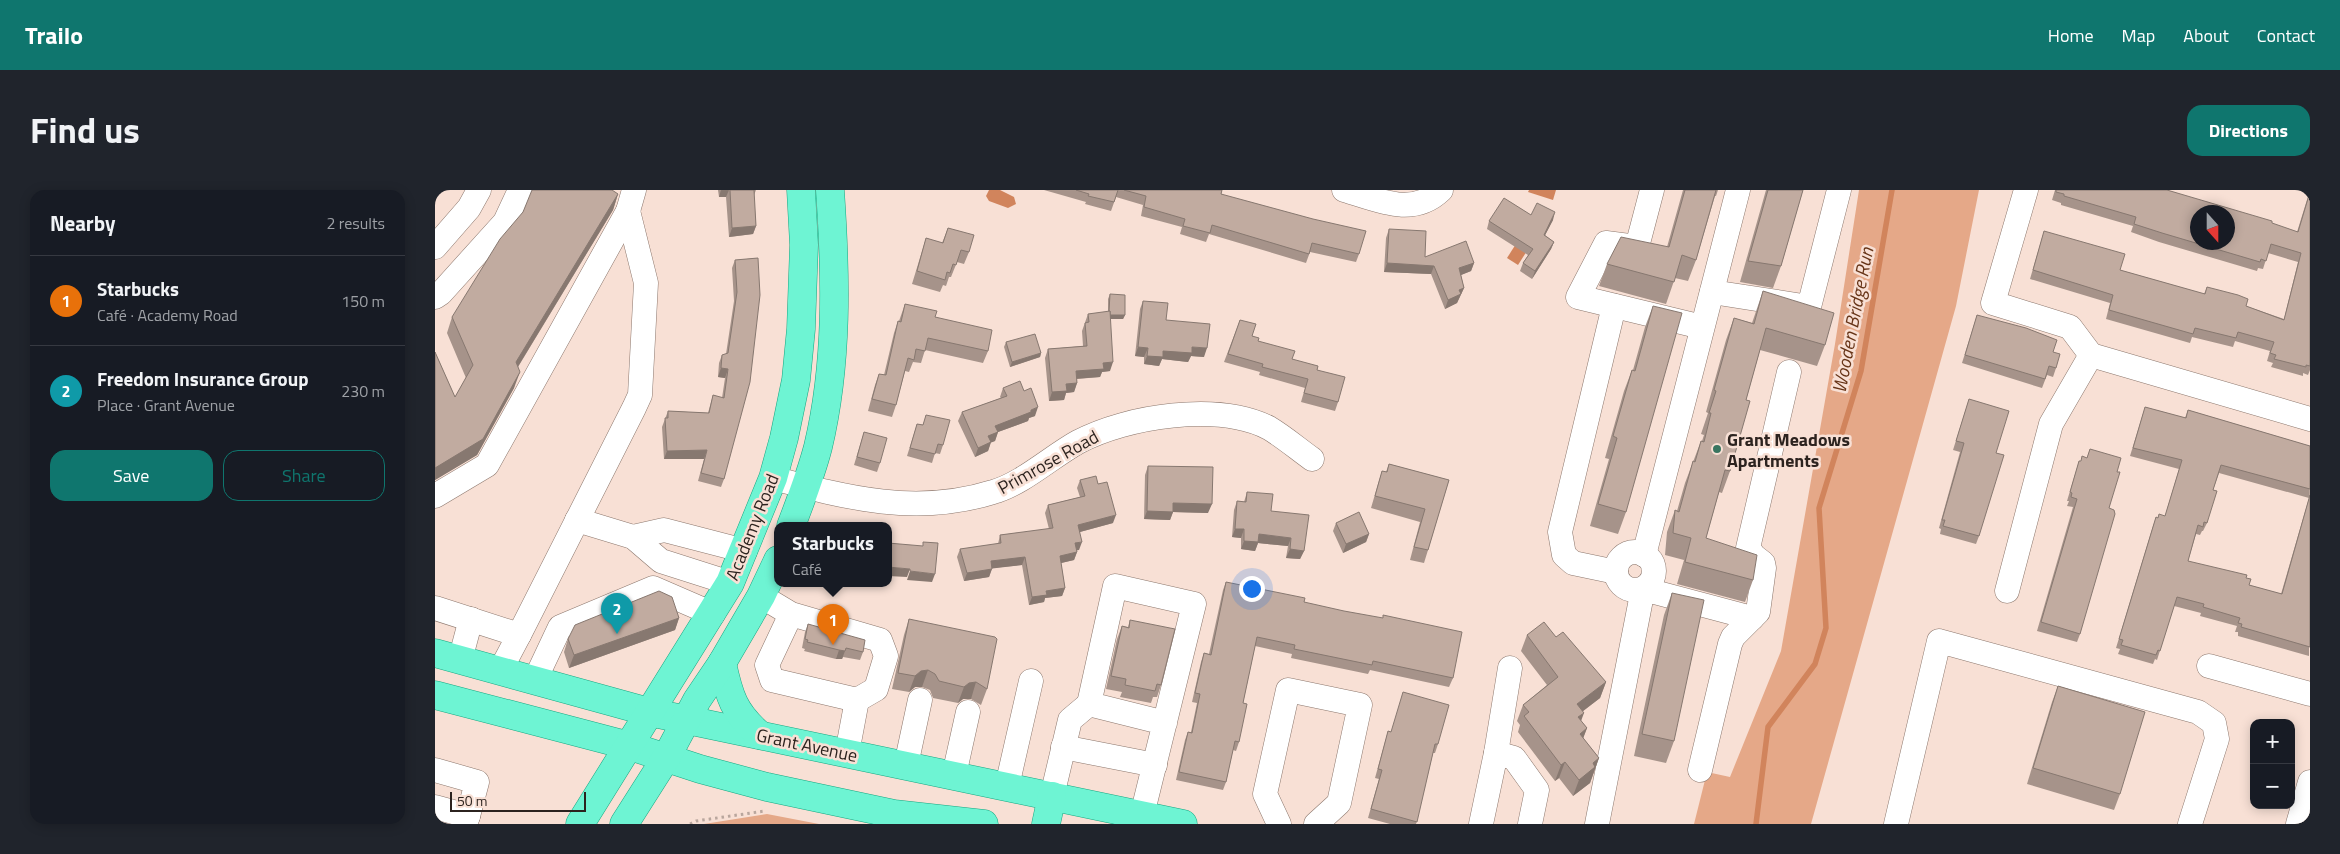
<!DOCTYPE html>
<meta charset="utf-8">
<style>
:root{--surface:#171b24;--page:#20242c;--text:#f1f3f6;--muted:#9ea1a6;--line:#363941;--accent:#0f766e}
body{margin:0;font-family:"Titillium Web",sans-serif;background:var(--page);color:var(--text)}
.controls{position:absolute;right:15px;bottom:15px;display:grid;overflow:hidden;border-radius:10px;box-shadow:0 2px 12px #0003}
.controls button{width:45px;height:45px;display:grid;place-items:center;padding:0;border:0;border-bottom:1px solid var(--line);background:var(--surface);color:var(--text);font:25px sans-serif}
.compass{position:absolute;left:1755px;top:15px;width:45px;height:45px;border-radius:50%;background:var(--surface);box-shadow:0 2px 12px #0003;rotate:159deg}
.scale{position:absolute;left:15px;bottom:12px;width:136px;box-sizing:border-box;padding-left:5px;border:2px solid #2c231f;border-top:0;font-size:14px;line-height:18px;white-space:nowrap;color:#2c231f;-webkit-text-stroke:4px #f8e0d5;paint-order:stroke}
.you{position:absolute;left:816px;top:398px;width:18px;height:18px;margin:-12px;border:4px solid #fff;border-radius:50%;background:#1a73e8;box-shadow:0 0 0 8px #1a73e833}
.badge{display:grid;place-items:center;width:32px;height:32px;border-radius:50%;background:var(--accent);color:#fff;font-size:16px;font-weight:700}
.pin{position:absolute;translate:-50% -41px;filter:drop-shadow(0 1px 2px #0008)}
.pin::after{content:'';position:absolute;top:26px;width:18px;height:15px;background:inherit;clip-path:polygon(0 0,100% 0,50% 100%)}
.popup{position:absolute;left:339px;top:332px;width:118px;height:65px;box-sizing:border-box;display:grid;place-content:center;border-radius:10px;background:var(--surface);filter:drop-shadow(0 1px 4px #0005);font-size:16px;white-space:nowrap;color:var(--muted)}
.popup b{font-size:19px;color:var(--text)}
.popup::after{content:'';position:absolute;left:50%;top:100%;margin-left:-10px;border:10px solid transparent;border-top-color:var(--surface)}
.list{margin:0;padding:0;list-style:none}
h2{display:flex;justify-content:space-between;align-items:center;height:65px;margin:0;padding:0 20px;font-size:21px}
h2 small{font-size:16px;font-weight:400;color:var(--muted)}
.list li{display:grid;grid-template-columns:32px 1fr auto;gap:15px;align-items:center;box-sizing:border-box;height:90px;padding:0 20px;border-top:1px solid var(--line)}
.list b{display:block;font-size:19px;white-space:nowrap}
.list p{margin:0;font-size:16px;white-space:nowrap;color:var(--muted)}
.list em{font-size:16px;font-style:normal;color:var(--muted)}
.actions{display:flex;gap:10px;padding:15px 20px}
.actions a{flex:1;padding:11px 0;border:1px solid var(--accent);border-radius:15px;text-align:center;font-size:18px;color:var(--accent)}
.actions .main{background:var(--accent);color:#fff}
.map{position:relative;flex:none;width:1875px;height:634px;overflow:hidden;border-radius:15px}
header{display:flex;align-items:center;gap:30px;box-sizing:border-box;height:70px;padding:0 25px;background:var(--accent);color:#fff}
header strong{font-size:24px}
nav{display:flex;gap:28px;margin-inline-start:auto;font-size:18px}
.intro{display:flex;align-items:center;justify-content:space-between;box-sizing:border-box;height:120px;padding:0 30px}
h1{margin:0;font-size:35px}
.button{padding:12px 22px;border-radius:15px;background:var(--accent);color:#fff;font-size:18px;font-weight:700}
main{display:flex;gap:30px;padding:0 30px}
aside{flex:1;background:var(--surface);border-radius:15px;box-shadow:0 2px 12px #0003}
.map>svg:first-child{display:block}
.green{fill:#e5a888}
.water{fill:#d1845c}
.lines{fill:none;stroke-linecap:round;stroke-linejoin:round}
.stream{stroke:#d1845c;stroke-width:5.5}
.minor-casing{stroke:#8c776d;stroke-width:25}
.major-casing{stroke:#18a681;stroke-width:29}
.path{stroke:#b9a69d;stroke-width:3;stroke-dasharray:2.5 4;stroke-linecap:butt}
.minor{stroke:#fff;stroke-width:24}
.major{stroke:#6ef4d3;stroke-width:28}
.wall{fill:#a6938a;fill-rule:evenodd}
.shaded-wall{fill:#877870}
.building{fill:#c1aba0;stroke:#877870;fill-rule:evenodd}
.poi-dot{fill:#397560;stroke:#f8e0d5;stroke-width:2}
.labels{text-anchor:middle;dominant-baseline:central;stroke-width:5;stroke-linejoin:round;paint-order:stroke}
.poi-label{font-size:18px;font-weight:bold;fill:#2c231f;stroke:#f8e0d5;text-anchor:start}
.street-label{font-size:18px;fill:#2c231f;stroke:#f8e0d5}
.water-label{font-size:19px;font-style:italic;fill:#673417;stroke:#f8e0d5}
</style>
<header>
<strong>Trailo</strong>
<nav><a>Home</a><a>Map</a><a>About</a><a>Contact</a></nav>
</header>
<div class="intro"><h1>Find us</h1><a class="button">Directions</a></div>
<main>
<aside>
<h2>Nearby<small>2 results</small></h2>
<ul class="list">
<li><span class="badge" style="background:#e8710a">1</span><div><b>Starbucks</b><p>Café · Academy Road</p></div><em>150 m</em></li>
<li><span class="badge" style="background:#0f9aa8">2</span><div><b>Freedom Insurance Group</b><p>Place · Grant Avenue</p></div><em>230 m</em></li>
</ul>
<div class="actions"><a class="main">Save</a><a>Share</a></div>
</aside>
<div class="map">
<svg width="1875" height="634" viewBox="0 0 1875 634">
<rect width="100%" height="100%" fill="#f8e0d5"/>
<!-- green -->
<g class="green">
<polygon points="1424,0 1544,0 1521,116 1376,634 1259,634 1272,582 1295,587 1346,461 1400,154"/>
<polygon points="332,624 384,634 269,634"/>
</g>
<!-- water -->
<g class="water">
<polygon points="554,0 565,0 579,7 581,14 573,18 554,11 551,6"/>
<polygon points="1094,0 1121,0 1118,10 1093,2"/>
<polygon points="1086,46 1097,53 1083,75 1072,68"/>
</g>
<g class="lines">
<!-- stream -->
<polyline class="stream" points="1321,634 1333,537 1380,474 1391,438 1384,318 1426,181 1457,0"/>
<defs>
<g id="minor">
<path d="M909,0C941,9 977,28 1006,0"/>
<polyline points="1217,0 1202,57 1171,53 1143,107 1267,137"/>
<polyline points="1591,0 1558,113 1635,137 1656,165"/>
<polyline points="0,57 34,18 44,0"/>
<polyline points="1277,102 1374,117 1404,0"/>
<polyline points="0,107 6,103 70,32 85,0"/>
<polyline points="1179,116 1125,342 1129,365 1138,373 1181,382"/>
<path d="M338,288C412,308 482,326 558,302C587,294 616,267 643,252C692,226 783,212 834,238C849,247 863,259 877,269"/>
<polyline points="0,306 52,275 193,21 199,0"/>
<polyline points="142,330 198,347 226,371 295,393"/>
<polyline points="198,347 229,340 310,361"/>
<circle cx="1200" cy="381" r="19"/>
<polyline points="1209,365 1303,0"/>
<polyline points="1572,401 1616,234 1656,165 1875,229"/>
<polyline points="326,406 356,424 332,475 337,490 422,510 441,499 451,466 445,450 356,424"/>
<polyline points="0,418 84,445 199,218 205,205 211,93 193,21"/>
<polyline points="25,470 36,429"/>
<polyline points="1774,476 1875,504"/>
<polyline points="65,481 84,445"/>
<polyline points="100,490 125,437 218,398 278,424"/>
<polyline points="628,557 720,575"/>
<polyline points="412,563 422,510"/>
<polyline points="1061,563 1079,568 1102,600 1095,634"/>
<polyline points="471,575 485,510"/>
<polyline points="0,580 42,592 33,626"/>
<polyline points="1265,580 1295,454 1298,447 1323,422 1329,378 1328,373 1319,366 1313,358 1354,182"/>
<polyline points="519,585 533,522"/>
<polyline points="572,596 596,491"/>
<polyline points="617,606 635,530 654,514"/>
<polyline points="0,617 33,626 30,634"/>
<polyline points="707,625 759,414 680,396 654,514 730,533"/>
<polyline points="844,634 830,604 853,500 925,515 904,613 881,634"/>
<polyline points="1046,634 1061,563 1075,478"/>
<polyline points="1162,634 1208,399 1317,428"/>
<polyline points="1461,634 1504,451 1763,522 1779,533 1782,549 1755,634"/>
<polyline points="1863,634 1875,592"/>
</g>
<g id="major">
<path d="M356,336C366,310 376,284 383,257C403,173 401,86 395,0"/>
<polyline points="0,463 214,522 748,634"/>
<path d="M287,473C294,506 299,523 325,545"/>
<polyline points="0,505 195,556 265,579 332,597 459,624 549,634"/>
<polyline points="145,634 295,393 338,288 349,248 361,190 366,139 369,55 366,0"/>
<polyline points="189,634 231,568 262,510 287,473 326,406 343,370"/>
<polyline points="611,634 617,606"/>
</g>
</defs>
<!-- minor casing -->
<use href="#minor" class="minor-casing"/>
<!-- major casing -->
<use href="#major" class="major-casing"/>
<!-- path -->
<polyline class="path" points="255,634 261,631 330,621"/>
<!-- minor -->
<use href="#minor" class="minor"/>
<!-- major -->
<use href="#major" class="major"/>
</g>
<!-- wall -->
<g class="wall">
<polygon points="283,0 321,0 319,5 321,36 318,44 294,47 291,7 284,7"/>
<polygon points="609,0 787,0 786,4 924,64 921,72 875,62 871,73 774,44 771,52 745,44 747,37 706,26 708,15 681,7 676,21 650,14 651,12"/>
<polygon points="1248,0 1283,0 1281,6 1280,6 1261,70 1253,91 1240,88 1231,114 1164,96 1172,74 1232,57"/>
<polygon points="1331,0 1368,0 1346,76 1338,98 1305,92"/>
<polygon points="1620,0 1732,0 1862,42 1875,0 1875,180 1873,185 1868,183 1868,186 1836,177 1838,173 1832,171 1835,161 1800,151 1798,157 1757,147 1755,153 1671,129 1675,113 1595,89 1609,41 1685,80 1769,104 1772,97 1811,116 1849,129 1863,72 1833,63 1828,79 1823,78 1822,81 1724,52 1696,42 1698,36 1626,15 1626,13 1617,10"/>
<polygon points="183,4 178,20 83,177 79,198 42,265 0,290 0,162 20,207 31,188 12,143 17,127"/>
<polygon points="1096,25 1118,30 1110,45 1119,52 1116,59 1097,89 1085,81 1088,73 1093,65 1052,39 1054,31"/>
<polygon points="513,38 534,62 529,74 522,72 516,87 514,87 511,96 508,95 505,102 477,94 491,48 507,53"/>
<polygon points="954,39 990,67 1039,73 1036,81 1026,85 1029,98 1022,113 1010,119 996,84 949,82 951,48"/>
<polygon points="323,68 289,289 286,297 263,291 269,269 229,269 227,237 233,221 273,223 278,205 287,208 290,188 283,187 284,173 287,165 291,164 299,111 297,78 300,70"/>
<polygon points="1328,101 1390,155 1382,176 1325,160 1311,210 1295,281 1287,303 1284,302 1271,348 1318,390 1310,412 1242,394 1249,370 1230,365 1232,342 1240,320 1242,321 1250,293 1266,251 1267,251 1269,245 1266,244 1273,223 1271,222 1291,150 1299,128 1317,133"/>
<polygon points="675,104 690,125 688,129 675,129 675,181 667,182 665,187 642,189 642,193 639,202 631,203 629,210 614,211 610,168 613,159 648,156 647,141 653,124 673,122 673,109"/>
<polygon points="708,111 731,130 769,167 756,166 753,172 727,169 724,176 709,174 709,167 700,166 705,119"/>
<polygon points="470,114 500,127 553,161 548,173 490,160 486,173 478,172 474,182 470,181 461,215 457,227 433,221 440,195 444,184 449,185 459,143 463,131 464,131"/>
<polygon points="1218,116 1191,322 1183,344 1155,336 1174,269 1170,268 1189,201 1197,180 1198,180 1210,137"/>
<polygon points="1542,125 1618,162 1621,178 1618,187 1612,185 1607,198 1527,173"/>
<polygon points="805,130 817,146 823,151 857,169 882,180 903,212 900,221 866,212 870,198 824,185 825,182 789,172"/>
<polygon points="571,152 606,163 605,167 575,177 569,157"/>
<polygon points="568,198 600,226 594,228 593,231 563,242 560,251 556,252 553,261 540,267 523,231 527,222 566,208 565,207"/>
<polygon points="1534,209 1561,263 1544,346 1541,354 1505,344 1506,339 1504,338 1525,262 1518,260"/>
<path d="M1710,217L1750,228L1753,220L1875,256L1874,466L1803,446V442H1800L1802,436L1765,426L1766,423L1739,416L1722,470L1720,469L1718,474L1683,464L1685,459L1681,458L1718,336L1721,327L1723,328L1730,326L1744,279L1695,266ZM1784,283L1874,308L1846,404L1814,395L1753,371L1761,344L1765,345L1767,341H1768L1772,333L1778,300Z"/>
<polygon points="491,225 508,255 505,264 500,263 497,273 472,266 482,234 488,235"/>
<polygon points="429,242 445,273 442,282 419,275"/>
<polygon points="1655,259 1682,282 1674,318 1645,444 1642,452 1602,441 1638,317 1632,316 1634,311 1632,311 1644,271 1646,271 1652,268"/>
<polygon points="954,274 1014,290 993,360 989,373 975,370 985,332 936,318 943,294 947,281 951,282"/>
<polygon points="713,276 773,323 738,322 735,330 709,329 710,285"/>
<polygon points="645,290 663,294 678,333 645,342 644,360 641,360 642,362 639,370 626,373 630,398 627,406 610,408 609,412 594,415 587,375 557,378 554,387 529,391 522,367 525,359 563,354 565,345 614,339 610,323 613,315 645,307 642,298"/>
<polygon points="812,302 836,321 869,361 865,369 851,368 853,356 823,353 820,361 806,359 806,348 797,347 799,320 802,311 809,312"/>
<polygon points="901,333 934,344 931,352 908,363 898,341"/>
<polygon points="791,392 869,412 1018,488 1014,497 935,480 933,484 856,468 857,464 820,456 808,513 804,552 801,561 798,560 791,592 788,600 741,590 750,550 753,542 756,542 762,513 757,512 766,472 769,463 774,464 788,400"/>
<polygon points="1237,403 1239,551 1231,573 1199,566 1229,425"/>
<polygon points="244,428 240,440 134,478 129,462 133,449"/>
<polygon points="474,429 552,499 546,515 536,509 528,509 523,513 498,508 495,500 487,497 480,497 474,502 457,499 469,445"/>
<polygon points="695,430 726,495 722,507 718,507 716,513 685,507 687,502 671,499 682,449 687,436 693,437"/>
<polygon points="373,434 428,462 425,470 408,467 407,469 401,469 369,461 370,459 367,458 370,442"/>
<polygon points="1092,445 1121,447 1171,492 1165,508 1147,522 1146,531 1152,538 1148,548 1164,568 1155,593 1138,606 1124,588 1120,591 1083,542 1085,535 1082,531 1088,515 1112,495 1086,461"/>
<polygon points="1623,496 1685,604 1679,620 1592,594 1617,512"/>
<polygon points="953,541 1003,554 1000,563 998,563 981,634 955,634 933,628 944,589 940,588"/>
</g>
<!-- shaded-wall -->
<g class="shaded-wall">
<polygon points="286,0 294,0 291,7 284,7"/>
<polygon points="183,4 178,20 76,188 81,172"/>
<polygon points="1120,22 1118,30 1106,53 1109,45"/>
<polygon points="321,36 318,44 294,47 297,38"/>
<polygon points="1119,52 1116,59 1097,89 1100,81"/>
<polygon points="952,73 999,76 996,84 949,82"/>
<polygon points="1039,73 1036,81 1021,87 1024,78"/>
<polygon points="1029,98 1022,113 1010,119 1013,110 1024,100"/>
<polygon points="674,125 690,125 688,129 673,129"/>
<polygon points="703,157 713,158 709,167 700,166"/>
<polygon points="757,157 772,158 769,167 756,166 753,172 727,169 724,176 709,174 712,166 728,161"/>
<polygon points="606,163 605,167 575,177 577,172"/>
<polygon points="678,172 675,181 667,182 665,187 638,189 641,181 668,173"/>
<polygon points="286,178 293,179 290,188 283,187"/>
<polygon points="85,182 79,198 42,265 0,290 0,278"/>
<polygon points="642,193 639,202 631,203 629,210 614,211 617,202 631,194"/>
<polygon points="603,217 600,226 594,228 593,231 563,242 560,251 550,255 553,246 560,236"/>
<polygon points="556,252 553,261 540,267 543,258"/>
<polygon points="272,260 269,269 229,269 232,261"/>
<polygon points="738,313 777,314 773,323 738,322 735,330 709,329 712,321"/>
<polygon points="681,325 678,333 641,343 643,335"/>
<polygon points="800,339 809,339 806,348 797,347"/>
<polygon points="824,344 856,348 853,356 823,353 820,361 806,359 809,351"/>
<polygon points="934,344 931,352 908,363 911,354"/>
<polygon points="647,352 644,360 637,361 640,353"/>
<polygon points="855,359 869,361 865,369 851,368"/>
<polygon points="642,362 639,370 622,374 625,366"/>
<polygon points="590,367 587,375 553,379 556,371"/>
<polygon points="453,377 475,379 472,387 453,386"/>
<polygon points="557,379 554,387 529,391 532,383"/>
<polygon points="475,381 500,384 497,392 472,390"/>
<polygon points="630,398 627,406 610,408 609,412 594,415 597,407 611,401"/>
<polygon points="244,428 240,440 134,478 139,465"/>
<polygon points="404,460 410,461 407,469 401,469"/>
<polygon points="493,480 487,497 480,497 474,502 480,486 486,481"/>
<polygon points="541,492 536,509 528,509 523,513 529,497 534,493"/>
<polygon points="1171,492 1165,508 1136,530 1142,514"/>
<polygon points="1149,523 1143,539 1143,527"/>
<polygon points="1152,538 1146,554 1145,544"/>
<polygon points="1164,568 1155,593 1138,606 1144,590 1158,573"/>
<polygon points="1130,572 1124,588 1120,591 1126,575"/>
</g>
<!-- building -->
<g class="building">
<polygon points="97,0 177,0 183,4 81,172 85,182 48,249 0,278 0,162 20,207 38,175 17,127 65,49 88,22"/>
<polygon points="295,0 319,0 321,36 297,38"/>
<polygon points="641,0 683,0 679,12 653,6 654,4"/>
<polygon points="689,0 787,0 786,4 878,29 931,41 924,64 877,53 874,64 777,35 775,43 748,36 750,29 709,17 711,6"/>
<polygon points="1250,0 1281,0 1261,70 1247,65 1239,92 1172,74 1186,47 1234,57"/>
<polygon points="1333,0 1368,0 1346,76 1313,71"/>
<path d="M1621,0H1732L1837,31V33L1863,42L1875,2V176L1871,175V177L1839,169L1841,165L1835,163L1839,152L1803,142L1801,148L1760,138L1758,144L1674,120L1678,105L1598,80L1609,41L1690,64L1685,80L1770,104L1772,97L1803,105L1813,109L1811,116L1849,130L1866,63L1836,54L1831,71L1826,69L1825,72L1727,43L1699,34L1701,27L1629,6V4L1621,2ZM1762,22H1792V52H1762Z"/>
<polygon points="1069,8 1096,25 1102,13 1120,22 1109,45 1119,52 1100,81 1088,73 1098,59 1054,31"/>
<polygon points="513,38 539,45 534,62 526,60 521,75 518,74 515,83 512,82 510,90 482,81 491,48 508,53"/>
<polygon points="954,39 991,41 990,67 1031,51 1039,73 1024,78 1029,98 1024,100 1026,104 1013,110 999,76 952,73"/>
<polygon points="323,68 325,105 315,192 289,289 266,283 272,260 232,261 230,228 233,228 233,221 274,223 278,205 289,208 293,179 286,178 287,165 293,163 302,102 300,70"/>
<polygon points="1328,101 1399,123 1390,155 1331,138 1311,210 1315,211 1295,281 1290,280 1271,348 1322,365 1318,390 1250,372 1256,348 1238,343 1240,320 1244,322 1258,271 1260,272 1266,251 1269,252 1276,223 1274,223 1281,201 1279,200 1299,128 1319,134"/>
<polygon points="675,104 690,105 690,125 675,125 675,121 674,121"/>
<polygon points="708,111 733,113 731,130 775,134 772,158 757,157 757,163 728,161 728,167 712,166 713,158 703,157"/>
<polygon points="470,114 502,121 500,127 557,140 553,161 493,148 490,161 481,159 479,170 473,168 461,215 437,209 444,184 451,185 463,131 466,132"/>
<polygon points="1218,116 1247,123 1191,322 1163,314 1182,248 1178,246 1197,180 1200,181"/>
<polygon points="675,121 678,172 668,173 669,179 641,181 642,193 631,194 632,201 617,202 613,159 652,156 650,133 654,132 653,124"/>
<polygon points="1542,125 1591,138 1622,150 1618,162 1625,164 1621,178 1614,176 1610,189 1530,165"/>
<polygon points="805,130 821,134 817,146 824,148 823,151 860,161 857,169 883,176 882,180 910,187 903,212 869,203 873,189 827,177 828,174 793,164"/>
<polygon points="600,144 606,163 577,172 571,152"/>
<polygon points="585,191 589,201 596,198 603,217 596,220 596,222 560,236 563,242 553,246 556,252 543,258 527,222 572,206 568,198"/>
<polygon points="1534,209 1574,221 1561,263 1569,265 1544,346 1508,336 1510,330 1507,330 1529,253 1521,251"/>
<polygon points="1710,217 1751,228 1753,220 1875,256 1875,299 1786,275 1778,300 1782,301 1772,333 1769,332 1768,337 1763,335 1753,371 1812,385 1811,388 1816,389 1814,395 1847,404 1875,305 1875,457 1806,437 1807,434 1803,433 1805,428 1768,417 1769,414 1742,407 1725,461 1723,460 1721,465 1686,455 1688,450 1684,449 1721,327 1723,328 1724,324 1730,326 1747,270 1698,258"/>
<polygon points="491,225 515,230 508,255 503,254 500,264 475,258 482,234 488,235"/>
<polygon points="429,242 452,248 445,273 422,267"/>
<polygon points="1655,259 1686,268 1682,282 1685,282 1674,318 1679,320 1680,324 1645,444 1606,432 1642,309 1636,307 1637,303 1635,302 1644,271 1646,271 1647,266 1652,268"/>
<polygon points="954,274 1014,290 993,360 979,357 990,319 940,306 947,281 952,282"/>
<polygon points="713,276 778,277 777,314 738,313 738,322 712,321"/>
<polygon points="661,286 663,294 672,292 681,325 643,335 647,352 640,353 642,362 625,366 630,398 611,401 612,405 597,407 590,367 556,371 557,379 532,383 525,359 566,353 565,345 618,338 613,315 650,306 645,290"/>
<polygon points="812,302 838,304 836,321 874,325 869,361 855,359 856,348 824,344 823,352 809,351 809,339 800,339 802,311 811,312"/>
<polygon points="924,322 934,344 911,354 901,333"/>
<polygon points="488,352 503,353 500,384 475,381 475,379 453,377 453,353 488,356"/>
<polygon points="791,392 870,408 869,412 909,421 948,428 948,425 1027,442 1018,488 938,471 937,475 859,459 860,455 822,447 808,513 812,514 804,552 800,551 791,592 744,582 753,542 757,543 765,504 760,503 769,463 776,465"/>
<polygon points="224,401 237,407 244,428 139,465 133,449 140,435"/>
<polygon points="1237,403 1269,410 1239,551 1207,544"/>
<polygon points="474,429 560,447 562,449 552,499 541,492 534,493 529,497 504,491 500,484 493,480 486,481 480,486 463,483"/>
<polygon points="695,430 740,439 726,495 722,494 720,501 690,495 691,489 676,486 687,436 694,438"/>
<polygon points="1109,432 1121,447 1128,442 1171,492 1142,514 1149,523 1143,527 1152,538 1145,544 1164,568 1158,573 1160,577 1144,590 1130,572 1126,575 1089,526 1094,522 1088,515 1123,487 1092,445"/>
<polygon points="373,434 430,450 428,462 411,458 410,461 404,460 372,452 373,450 370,449"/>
<polygon points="1623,496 1710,522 1685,604 1598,578"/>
<polygon points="968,502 1014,515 1003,554 1000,554 982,632 936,619 947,580 943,579 953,541 956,542"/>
</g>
<!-- markers -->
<circle class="poi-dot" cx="1282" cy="259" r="5"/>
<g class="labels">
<!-- poi labels -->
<g class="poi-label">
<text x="1292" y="249">Grant Meadows<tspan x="1292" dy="21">Apartments</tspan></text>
</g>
<!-- street labels -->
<g class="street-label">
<text transform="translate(613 272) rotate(-29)">Primrose Road</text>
<text transform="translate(317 337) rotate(-68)">Academy Road</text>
<text transform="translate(372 555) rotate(12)">Grant Avenue</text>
</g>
<!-- water labels -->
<g class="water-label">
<text transform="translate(1417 130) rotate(-79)">Wooden Bridge Run</text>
</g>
</g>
</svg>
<div class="controls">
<button>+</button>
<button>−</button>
</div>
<svg class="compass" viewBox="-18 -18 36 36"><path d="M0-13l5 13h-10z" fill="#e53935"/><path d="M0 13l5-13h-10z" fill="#9ea1a6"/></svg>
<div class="scale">50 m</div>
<div class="you"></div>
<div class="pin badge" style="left:398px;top:455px;background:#e8710a">1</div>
<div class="popup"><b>Starbucks</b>Café</div>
<div class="pin badge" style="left:182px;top:444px;background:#0f9aa8">2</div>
</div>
</main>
